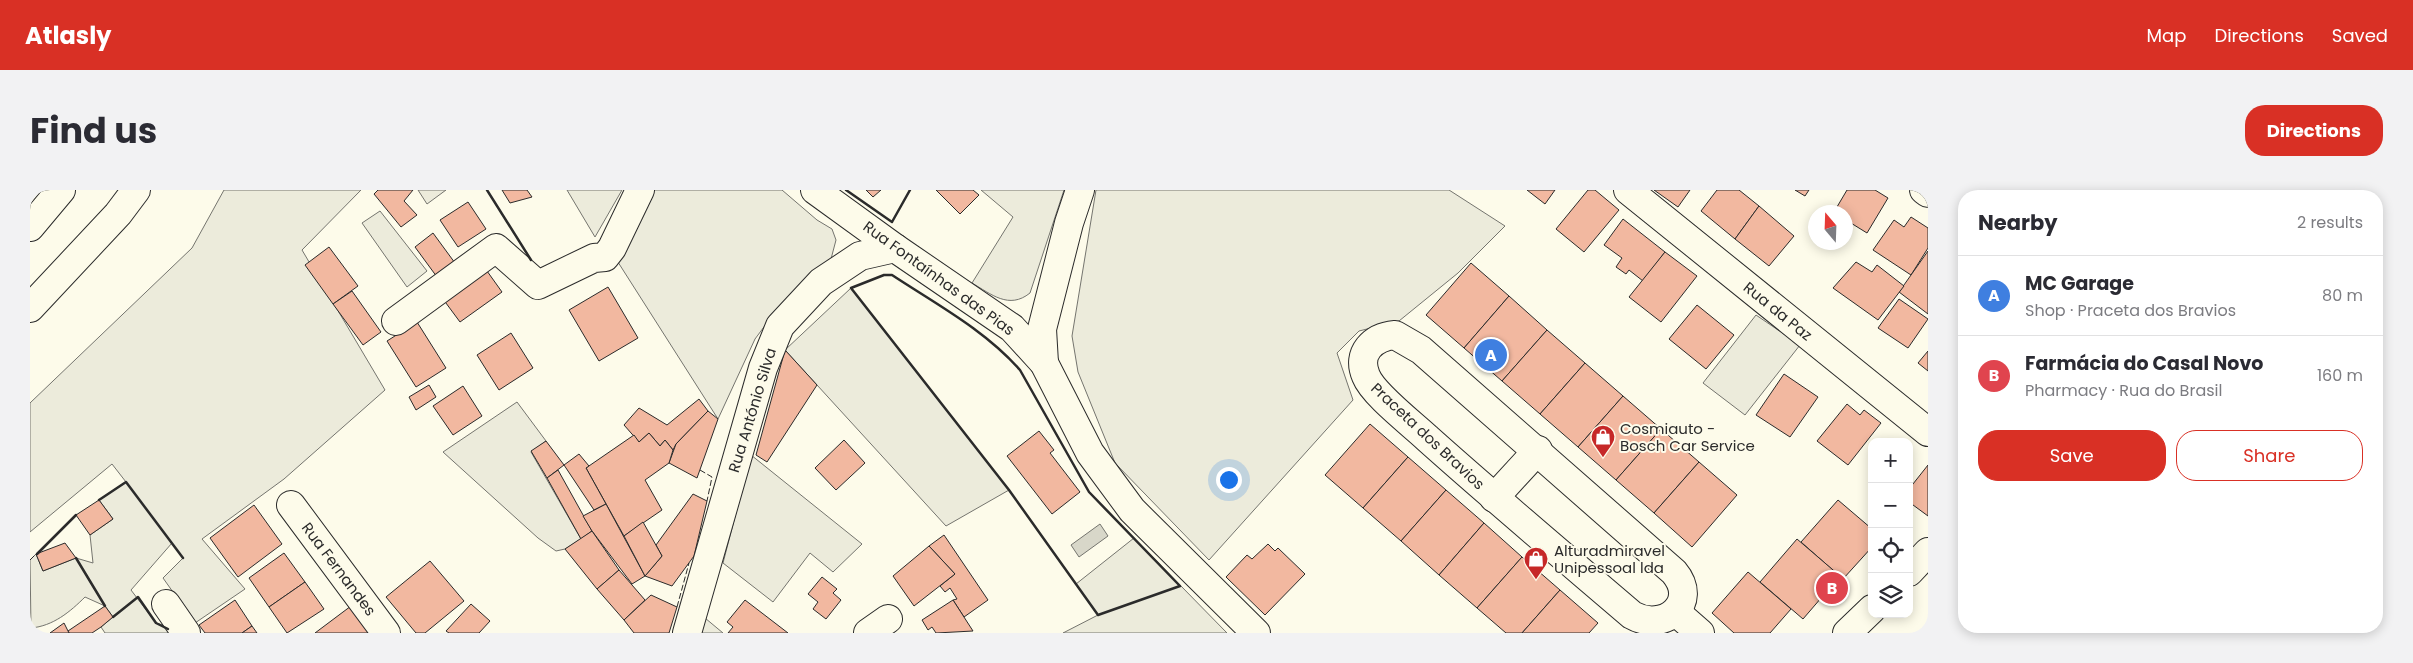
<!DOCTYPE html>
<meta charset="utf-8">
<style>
:root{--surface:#fff;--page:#f2f2f3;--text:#2b2b33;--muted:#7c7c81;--line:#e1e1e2;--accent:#d93025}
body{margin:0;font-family:Poppins,sans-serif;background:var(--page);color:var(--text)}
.controls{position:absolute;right:15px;bottom:15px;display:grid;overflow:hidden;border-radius:10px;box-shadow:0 2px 12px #0003}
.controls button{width:45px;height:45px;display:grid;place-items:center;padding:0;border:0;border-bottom:1px solid var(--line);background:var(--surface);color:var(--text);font:25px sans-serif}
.compass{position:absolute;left:1778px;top:15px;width:45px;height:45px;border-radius:50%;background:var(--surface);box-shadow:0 2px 12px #0003;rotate:341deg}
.you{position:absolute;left:1198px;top:289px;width:18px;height:18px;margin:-12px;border:4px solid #fff;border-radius:50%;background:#1a73e8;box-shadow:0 0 0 8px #1a73e833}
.badge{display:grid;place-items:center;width:32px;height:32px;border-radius:50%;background:var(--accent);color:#fff;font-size:16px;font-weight:700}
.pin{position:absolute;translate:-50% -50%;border:2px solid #fff;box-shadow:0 1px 5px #0006}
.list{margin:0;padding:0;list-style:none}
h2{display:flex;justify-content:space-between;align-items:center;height:65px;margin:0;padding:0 20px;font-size:21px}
h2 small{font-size:16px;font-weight:400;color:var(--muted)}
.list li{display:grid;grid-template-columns:32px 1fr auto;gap:15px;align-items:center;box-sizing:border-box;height:80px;padding:0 20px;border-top:1px solid var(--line)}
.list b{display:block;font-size:19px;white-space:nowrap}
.list p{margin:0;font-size:16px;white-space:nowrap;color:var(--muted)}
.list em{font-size:16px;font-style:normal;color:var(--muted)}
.actions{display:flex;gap:10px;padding:15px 20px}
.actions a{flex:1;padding:11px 0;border:1px solid var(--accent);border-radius:20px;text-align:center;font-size:18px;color:var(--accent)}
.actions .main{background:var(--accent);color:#fff}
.icon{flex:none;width:28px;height:28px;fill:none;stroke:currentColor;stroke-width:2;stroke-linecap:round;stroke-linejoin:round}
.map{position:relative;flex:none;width:1898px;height:443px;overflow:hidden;border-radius:20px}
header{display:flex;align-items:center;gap:30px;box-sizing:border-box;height:70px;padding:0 25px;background:var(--accent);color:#fff}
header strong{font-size:24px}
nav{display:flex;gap:28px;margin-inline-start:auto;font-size:18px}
.intro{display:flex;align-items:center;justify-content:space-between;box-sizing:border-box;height:120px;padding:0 30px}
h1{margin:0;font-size:35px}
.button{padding:12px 22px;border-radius:20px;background:var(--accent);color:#fff;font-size:18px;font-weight:700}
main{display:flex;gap:30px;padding:0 30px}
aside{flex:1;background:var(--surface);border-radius:20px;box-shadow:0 2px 12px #0003}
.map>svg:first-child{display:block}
.green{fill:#ecebdb;stroke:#74746e}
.water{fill:#d8d7c9;stroke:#74746e}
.building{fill:#f2b8a0;stroke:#2b2b2b}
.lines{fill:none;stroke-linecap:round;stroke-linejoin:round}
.minor-casing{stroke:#2b2b2b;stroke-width:30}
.highway-casing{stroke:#2b2b2b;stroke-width:30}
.minor{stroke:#fdfbea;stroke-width:28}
.highway{stroke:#fdfbea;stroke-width:28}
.fence{stroke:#2b2b2b;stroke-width:1;stroke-dasharray:6 2.5;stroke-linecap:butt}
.wall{stroke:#2b2b2b;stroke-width:2.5}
.labels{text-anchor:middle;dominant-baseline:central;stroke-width:4;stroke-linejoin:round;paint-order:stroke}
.street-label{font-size:15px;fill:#2b2b2b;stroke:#fdfbea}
.poi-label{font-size:15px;fill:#2b2b2b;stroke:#fdfbea;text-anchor:start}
</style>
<header>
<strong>Atlasly</strong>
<nav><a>Map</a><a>Directions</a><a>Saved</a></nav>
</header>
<div class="intro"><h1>Find us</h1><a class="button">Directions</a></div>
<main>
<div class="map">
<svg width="1898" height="443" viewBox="0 0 1898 443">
<rect width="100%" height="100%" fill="#fdfbea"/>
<!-- green -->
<g class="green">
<path d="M194,0H331L272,60L355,200L254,289L172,349L215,399L165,433L133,388L153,368L142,353L101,400L126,433L136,436L140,443H75L71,437L83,427L75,416L55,407C40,422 23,436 1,438L0,370L6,364L13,381L46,368L63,373L60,345L83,329L69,310L96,292L82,274L0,342V213L162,58Z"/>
<polygon points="388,0 416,0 397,14"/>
<polygon points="537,0 592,0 565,47"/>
<polygon points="623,0 752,0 787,30 802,39 806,50 801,69 748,118 725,149 688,229 586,69"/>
<path d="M951,0H1034L1000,103C979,120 961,104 942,93L983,27Z"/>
<polygon points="1066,0 1419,0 1475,36 1428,83 1369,131 1329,141 1307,163 1323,210 1179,370 1085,273 1048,182 1042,146"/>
<polygon points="350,21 397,81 377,97 332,33"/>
<polygon points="821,98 979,300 916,336 755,160"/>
<polygon points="1726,125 1770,155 1715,225 1673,193"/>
<polygon points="487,212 516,251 501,262 551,349 535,359 526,361 508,348 413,262"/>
<polygon points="721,265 832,354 803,382 780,363 743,412 693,373"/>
<polygon points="1104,348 1197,443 1033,443 1068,425 1046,394"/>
<polygon points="675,428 693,443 671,443"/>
</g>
<!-- water -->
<polygon class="water" points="1070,334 1078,346 1049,367 1041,355"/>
<!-- building -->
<g class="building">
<polygon points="348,0 383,0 374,11 387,25 371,37 344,4"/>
<polygon points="472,0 497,0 502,7 480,13"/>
<polygon points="836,0 851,0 843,7"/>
<polygon points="906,0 943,0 949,5 930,24"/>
<polygon points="1497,0 1525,0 1515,14"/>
<polygon points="1558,0 1565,0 1589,20 1554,62 1526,39"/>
<polygon points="1624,0 1660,0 1648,17"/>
<polygon points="1687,0 1709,0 1729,16 1705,49 1671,21"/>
<polygon points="1765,0 1779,0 1775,6"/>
<polygon points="1817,0 1845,0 1858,8 1837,43 1816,30 1816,22 1804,22"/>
<polygon points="438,12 456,39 428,57 410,30"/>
<polygon points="1729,16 1764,46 1739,76 1705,49"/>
<polygon points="1881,27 1898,38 1898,58 1881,85 1843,60 1864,30 1874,37"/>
<polygon points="1593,29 1635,62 1613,91 1599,80 1596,84 1586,77 1592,68 1574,55"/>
<polygon points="403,43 425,73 407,87 385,57"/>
<polygon points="299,57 328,96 303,114 275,75"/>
<polygon points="1898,61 1898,124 1869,102"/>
<polygon points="1635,62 1667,86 1631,132 1599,107"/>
<polygon points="1826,72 1842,82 1847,75 1874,96 1848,130 1803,98"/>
<polygon points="1441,73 1479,106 1434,158 1396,125"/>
<polygon points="452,74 472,102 430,132 410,105"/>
<polygon points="578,97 608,148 569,171 539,120"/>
<polygon points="322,101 351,142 333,155 303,114"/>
<polygon points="1479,106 1517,140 1472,191 1434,158"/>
<polygon points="1869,109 1898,129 1878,158 1848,138"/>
<polygon points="1667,115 1704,145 1676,179 1639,149"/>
<polygon points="387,132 416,178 386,197 357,151"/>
<polygon points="1517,140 1555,173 1510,224 1472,191"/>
<polygon points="481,143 503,178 469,200 447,165"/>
<polygon points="755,160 787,195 737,272 726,265"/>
<polygon points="1898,161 1898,181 1888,173"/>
<polygon points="1555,173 1593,206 1548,257 1510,224"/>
<polygon points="1754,184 1788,207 1760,247 1726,225"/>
<polygon points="399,195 406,207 386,220 379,207"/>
<polygon points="433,196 452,226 423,245 403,216"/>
<polygon points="1593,206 1631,239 1586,290 1548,257"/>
<polygon points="669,209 678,221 646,254 643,260 635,250 630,256 619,243 609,252 594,235 609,218 637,235"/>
<polygon points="1817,214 1830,225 1834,220 1851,233 1818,275 1787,251"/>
<polygon points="678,221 688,229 667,288 639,273 646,254"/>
<polygon points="1340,234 1378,267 1333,318 1295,285"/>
<polygon points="1631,239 1669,272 1624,323 1586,290"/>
<polygon points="1009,241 1024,260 1020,263 1050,302 1022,324 977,266"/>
<polygon points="619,243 630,256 635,250 643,260 639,273 615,290 632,320 594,346 556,278 604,245 609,252"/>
<polygon points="814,250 835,273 806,300 785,278"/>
<polygon points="516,251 534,275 517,288 501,261"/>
<polygon points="549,264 559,276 556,278 576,314 564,320 534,275"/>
<polygon points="1378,267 1416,300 1371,351 1333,318"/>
<polygon points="1669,272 1707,305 1662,357 1624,323"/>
<polygon points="1898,275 1898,326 1879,312 1879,299"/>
<polygon points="528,280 562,341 551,349 517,288"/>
<polygon points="1416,300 1454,333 1409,385 1371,351"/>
<polygon points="663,304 677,311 664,366 642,396 615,386 632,366 626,355"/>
<polygon points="69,310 83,329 60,345 46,325"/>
<polygon points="1808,310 1842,339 1842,357 1813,389 1771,352"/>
<polygon points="576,314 615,386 602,394 562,341 553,326"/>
<polygon points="224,315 252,354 208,387 180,348"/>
<polygon points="613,332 632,366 615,386 594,346"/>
<polygon points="1454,333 1492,367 1447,418 1409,385"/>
<polygon points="562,341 589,380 567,399 535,359"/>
<polygon points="914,345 958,410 934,427 923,410 927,409 920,398 915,402 910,396 925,384 899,356"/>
<polygon points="1767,349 1810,386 1773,429 1730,392"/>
<polygon points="35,353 46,368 13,381 6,364"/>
<polygon points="1238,354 1245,361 1248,358 1275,384 1235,425 1196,387 1217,365 1222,369"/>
<polygon points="899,356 925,384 884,416 863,386"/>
<polygon points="254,363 275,392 239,417 219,388"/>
<polygon points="1492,367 1530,400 1492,443 1476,443 1447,418"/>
<polygon points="400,371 434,411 395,443 386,443 356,407"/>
<polygon points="589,380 615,410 594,430 567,399"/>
<polygon points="1718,382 1761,419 1740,443 1704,443 1682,423"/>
<polygon points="792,387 807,399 803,403 811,410 796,429 783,419 788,412 778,404"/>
<polygon points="275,392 294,419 257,443 239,417"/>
<polygon points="1530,400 1568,433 1559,443 1492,443"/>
<polygon points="621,405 647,417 639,443 604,443 594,430"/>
<polygon points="205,410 222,436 212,443 175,443 169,435"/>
<polygon points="715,410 758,443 698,443 703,437 697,432"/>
<polygon points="923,410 943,441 906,443 902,437 898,440 892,430"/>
<polygon points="441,414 460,431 449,443 419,443 416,441"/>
<polygon points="75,416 83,427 71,437 62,443 39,443 38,441"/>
<polygon points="321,416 341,443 285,443"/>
<polygon points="34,433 39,443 20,443"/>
<polygon points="222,436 227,443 212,443"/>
</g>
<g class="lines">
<defs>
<g id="minor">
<polyline points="785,0 865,58 982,138 1014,173 1060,263 1102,320 1226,443"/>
<polyline points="1598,0 1898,242"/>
<polyline points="1894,0 1898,3"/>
<polyline points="366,131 466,58 508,95 564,68 575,67 582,58 610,0"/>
<path d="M1365,145L1391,160L1644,382C1670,413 1634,443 1602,425C1533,366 1464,308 1397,248C1381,233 1343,204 1336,186C1326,163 1343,147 1365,145Z"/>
<polyline points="1014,173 1012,139 1039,33 1050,0"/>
<polyline points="1464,308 1508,260"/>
<polyline points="261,315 356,443"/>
<polyline points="1879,382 1898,362"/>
<polyline points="136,414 156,443"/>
<polyline points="1646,422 1670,443"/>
<polyline points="657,443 733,178 750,136 791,92 830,66 865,58"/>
<polyline points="838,443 858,429"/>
<polyline points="1817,443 1842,419"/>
</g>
<g id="highway">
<polyline points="0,37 31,0"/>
<polyline points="0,118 88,24 106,0"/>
</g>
</defs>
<!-- minor casing -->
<use href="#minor" class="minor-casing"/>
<!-- highway casing -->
<use href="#highway" class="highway-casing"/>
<!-- minor -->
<use href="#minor" class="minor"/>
<!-- highway -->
<use href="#highway" class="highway"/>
<!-- fence -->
<g class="fence">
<polyline points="670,280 682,287 677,311"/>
<polyline points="0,370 6,364"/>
<polyline points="647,417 659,373"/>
</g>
<!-- wall -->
<g class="wall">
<polyline points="457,0 501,70"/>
<polyline points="816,0 862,32 880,0"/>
<path d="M854,85H862C906,114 955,140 990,180L1059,302L1150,396L1068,425L979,300L821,98Z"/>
<polyline points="69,310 96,292 153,368"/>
<polyline points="7,364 46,325"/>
<polyline points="46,368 75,416"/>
<polyline points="83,427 108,407 126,433 138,439"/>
</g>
</g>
<!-- icons -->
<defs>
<symbol id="shop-pin" viewBox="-11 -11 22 30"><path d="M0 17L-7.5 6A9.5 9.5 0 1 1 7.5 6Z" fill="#c62828" stroke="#fdfbea"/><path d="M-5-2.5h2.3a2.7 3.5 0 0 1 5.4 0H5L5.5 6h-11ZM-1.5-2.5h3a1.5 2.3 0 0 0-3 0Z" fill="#fff"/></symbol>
</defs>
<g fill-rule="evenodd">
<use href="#shop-pin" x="1559" y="233" width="28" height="38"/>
<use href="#shop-pin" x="1492" y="355" width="28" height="38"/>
</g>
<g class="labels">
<!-- street labels -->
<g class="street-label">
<text transform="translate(909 88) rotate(36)">Rua Fontaínhas das Pias</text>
<text transform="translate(1748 121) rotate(39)">Rua da Paz</text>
<text transform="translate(722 220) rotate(-73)">Rua António Silva</text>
<text transform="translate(1398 246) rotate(43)">Praceta dos Bravios</text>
<text transform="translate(309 379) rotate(53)">Rua Fernandes</text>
</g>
<!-- poi labels -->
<g class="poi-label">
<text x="1590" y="238">Cosmiauto -<tspan x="1590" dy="17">Bosch Car Service</tspan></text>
<text x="1524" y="360">Alturadmiravel<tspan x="1524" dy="17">Unipessoal lda</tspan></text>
</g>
</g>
</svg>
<div class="controls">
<button>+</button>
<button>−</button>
<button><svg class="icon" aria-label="locate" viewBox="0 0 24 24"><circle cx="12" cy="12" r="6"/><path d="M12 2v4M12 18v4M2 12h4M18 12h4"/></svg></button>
<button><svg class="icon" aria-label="layers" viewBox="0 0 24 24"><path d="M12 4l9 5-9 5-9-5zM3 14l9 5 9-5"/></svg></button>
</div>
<svg class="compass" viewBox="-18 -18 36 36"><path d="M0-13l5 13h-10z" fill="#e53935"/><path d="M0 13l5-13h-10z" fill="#7c7c81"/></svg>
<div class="you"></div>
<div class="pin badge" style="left:1461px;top:165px;background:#3f7fe0">A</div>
<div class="pin badge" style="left:1802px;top:398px;background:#e0444e">B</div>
</div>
<aside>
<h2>Nearby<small>2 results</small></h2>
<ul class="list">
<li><span class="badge" style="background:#3f7fe0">A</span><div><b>MC Garage</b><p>Shop · Praceta dos Bravios</p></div><em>80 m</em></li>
<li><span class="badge" style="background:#e0444e">B</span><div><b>Farmácia do Casal Novo</b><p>Pharmacy · Rua do Brasil</p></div><em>160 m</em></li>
</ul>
<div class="actions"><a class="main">Save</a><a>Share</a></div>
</aside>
</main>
